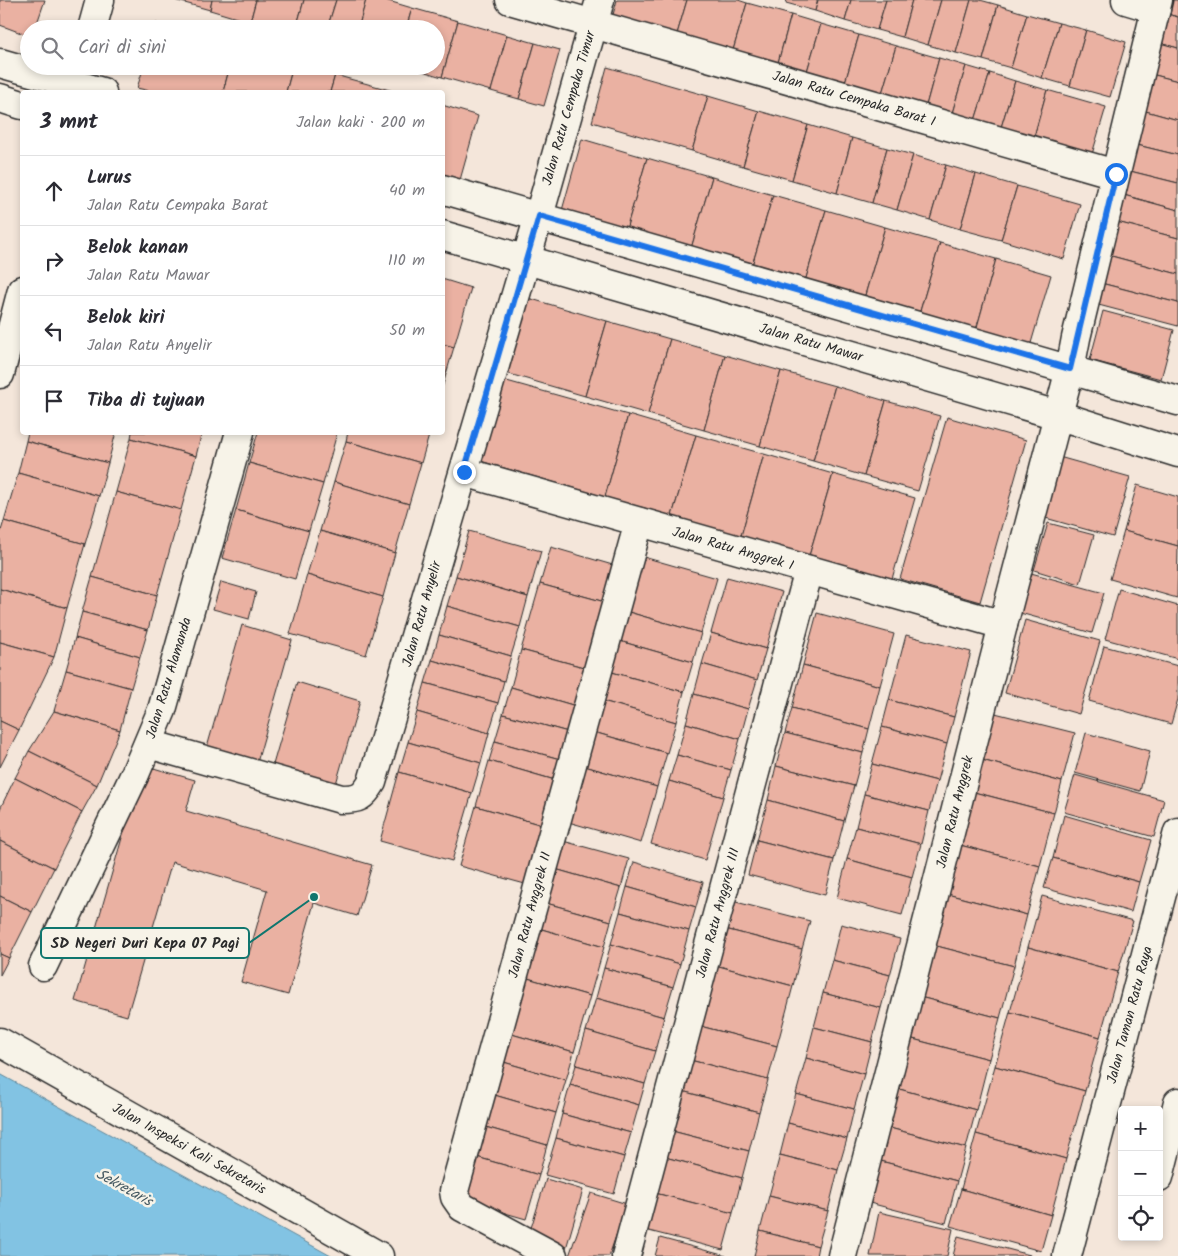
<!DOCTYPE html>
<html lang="id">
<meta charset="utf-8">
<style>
:root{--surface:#fff;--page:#f7f7f7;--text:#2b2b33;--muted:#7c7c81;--line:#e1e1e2}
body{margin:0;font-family:Kalam,sans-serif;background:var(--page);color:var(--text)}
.controls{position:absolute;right:15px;bottom:15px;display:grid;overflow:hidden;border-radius:5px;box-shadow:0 2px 8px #0003}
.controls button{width:45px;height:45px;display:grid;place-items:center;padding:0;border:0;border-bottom:1px solid var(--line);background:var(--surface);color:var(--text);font:25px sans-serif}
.stop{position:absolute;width:15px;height:15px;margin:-11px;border:4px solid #1a73e8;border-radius:50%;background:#fff}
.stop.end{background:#1a73e8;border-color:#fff;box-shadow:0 1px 5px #0008}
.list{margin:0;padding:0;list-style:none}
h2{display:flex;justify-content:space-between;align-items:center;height:65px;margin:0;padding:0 20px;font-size:21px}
h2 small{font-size:16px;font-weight:400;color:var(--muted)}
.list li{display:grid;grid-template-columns:32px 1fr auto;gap:15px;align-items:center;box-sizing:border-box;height:70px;padding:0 20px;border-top:1px solid var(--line)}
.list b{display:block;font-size:19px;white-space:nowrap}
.list p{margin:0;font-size:16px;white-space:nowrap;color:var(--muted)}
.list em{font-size:16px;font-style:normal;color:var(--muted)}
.icon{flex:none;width:28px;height:28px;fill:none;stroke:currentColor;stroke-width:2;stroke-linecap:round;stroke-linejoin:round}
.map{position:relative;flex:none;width:1178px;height:1256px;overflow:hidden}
.search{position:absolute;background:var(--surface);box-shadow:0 2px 8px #0003;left:20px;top:20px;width:425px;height:55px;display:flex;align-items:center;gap:12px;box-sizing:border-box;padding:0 18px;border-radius:28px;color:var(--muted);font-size:19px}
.panel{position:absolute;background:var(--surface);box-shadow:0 2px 8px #0003;left:20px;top:90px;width:425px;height:345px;border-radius:5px}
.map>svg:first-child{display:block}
.water{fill:#82c3e3;stroke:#5f8699}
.building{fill:#eab1a2;stroke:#2b2b2b}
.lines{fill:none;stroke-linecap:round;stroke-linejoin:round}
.street-casing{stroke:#2b2b2b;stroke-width:31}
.street{stroke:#f7f3e8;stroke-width:28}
.route{stroke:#1a73e8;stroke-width:6}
.labels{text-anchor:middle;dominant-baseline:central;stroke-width:5;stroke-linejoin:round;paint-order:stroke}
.street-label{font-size:14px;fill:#2b2b2b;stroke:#f7f3e8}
.water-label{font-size:15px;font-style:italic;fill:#455962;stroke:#f7f3e8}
.leader{fill:none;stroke:#0f766e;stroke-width:2}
.callout-dot{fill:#0f766e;stroke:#f7f3e8;stroke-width:2}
.callout{fill:#f7f3e8;stroke:#0f766e;stroke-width:2}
.callout-label{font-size:15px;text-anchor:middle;font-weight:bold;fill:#2b2b2b}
</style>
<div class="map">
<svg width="1178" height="1256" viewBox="0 0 1178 1256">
<rect width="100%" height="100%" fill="#f4e6da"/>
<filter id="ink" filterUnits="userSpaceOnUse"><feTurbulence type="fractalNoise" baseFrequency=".02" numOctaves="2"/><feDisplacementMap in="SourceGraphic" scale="10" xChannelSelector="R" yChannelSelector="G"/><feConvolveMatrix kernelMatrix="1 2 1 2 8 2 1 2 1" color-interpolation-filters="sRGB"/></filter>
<g filter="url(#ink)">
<!-- water -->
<polygon class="water" points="0,1074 331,1256 0,1256"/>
<!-- building -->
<g class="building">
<polygon points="0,0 45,0 35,29 29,29 29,36 0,25"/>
<polygon points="174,0 212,0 210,10"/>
<polygon points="212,0 256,0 250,22 210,10"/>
<polygon points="256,0 304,0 296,29 275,29 250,22"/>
<polygon points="304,0 336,0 327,29 296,29"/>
<polygon points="336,0 366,0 358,29 327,29"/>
<polygon points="366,0 385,0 412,8 406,29 358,29"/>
<polygon points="617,0 687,0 675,41 611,22"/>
<polygon points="687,0 738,0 747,3 731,57 675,41"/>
<polygon points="787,0 818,0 815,11 786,3"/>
<polygon points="818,0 851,0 845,21 815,11"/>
<polygon points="851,0 886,0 877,30 845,21"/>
<polygon points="886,0 912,0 902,37 877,30"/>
<polygon points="912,0 941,0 928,45 902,37"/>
<polygon points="941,0 971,0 956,53 928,45"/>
<polygon points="971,0 980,0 998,5 983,60 956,53"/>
<polygon points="1171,0 1178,0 1178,17 1167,14"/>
<polygon points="747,3 791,15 776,70 731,57"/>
<polygon points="998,5 1027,14 1011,68 983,60"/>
<polygon points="412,8 458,21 442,77 405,66 436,66 436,29 406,29"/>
<polygon points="1027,14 1059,23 1042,78 1011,68"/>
<polygon points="1167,14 1178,17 1178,48 1160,43"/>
<polygon points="791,15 821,24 805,78 776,70"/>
<polygon points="458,21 507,35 491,91 442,77"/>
<polygon points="156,23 175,29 154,29"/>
<polygon points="1059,23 1086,30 1070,86 1042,78"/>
<polygon points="821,24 859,35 843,89 805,78"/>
<polygon points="1086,30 1126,42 1110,97 1070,86"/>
<polygon points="507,35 535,43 519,99 491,91"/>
<polygon points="859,35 896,46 880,100 843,89"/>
<polygon points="535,43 560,50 544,106 519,99"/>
<polygon points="1160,43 1178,48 1178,81 1151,74"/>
<polygon points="896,46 939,58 924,113 880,100"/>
<polygon points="939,58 966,66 950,120 924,113"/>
<polygon points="144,66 230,66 223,92 154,92 137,88"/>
<polygon points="230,66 293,66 286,92 223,92"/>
<polygon points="293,66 306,66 335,75 330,92 286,92"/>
<polygon points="966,66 990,73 973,127 950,120"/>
<polygon points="607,67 708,96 692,151 592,122"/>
<polygon points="990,73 1015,81 999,134 973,127"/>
<polygon points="1151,74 1178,81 1178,120 1142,110"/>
<polygon points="335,75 397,92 330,92"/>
<polygon points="1015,81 1047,90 1032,144 999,134"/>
<polygon points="1047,90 1106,107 1090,161 1032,144"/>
<polygon points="708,96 759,111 743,166 692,151"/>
<polygon points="442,105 478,116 460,180 442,175"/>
<polygon points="1142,110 1178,120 1178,155 1133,144"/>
<polygon points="759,111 808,125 792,180 743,166"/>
<polygon points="808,125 852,138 837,193 792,180"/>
<polygon points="852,138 887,148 872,203 837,193"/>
<polygon points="582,139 647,158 625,233 561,214"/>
<polygon points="1133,144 1178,155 1178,183 1126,170"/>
<polygon points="887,148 913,155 897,210 872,203"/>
<polygon points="913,155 946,165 930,220 897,210"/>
<polygon points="647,158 712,177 690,252 625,233"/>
<polygon points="946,165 976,174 960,229 930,220"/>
<polygon points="1126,170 1178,183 1178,210 1120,194"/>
<polygon points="976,174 1017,186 1001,240 960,229"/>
<polygon points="712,177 773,195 751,269 690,252"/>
<polygon points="1017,186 1080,204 1064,259 1001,240"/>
<polygon points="1120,194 1178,210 1178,238 1113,221"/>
<polygon points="773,195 826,210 804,285 751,269"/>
<polygon points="826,210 885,227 863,302 804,285"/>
<polygon points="1113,221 1178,238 1178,274 1104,254"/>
<polygon points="885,227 940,243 918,318 863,302"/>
<polygon points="940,243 996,259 975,334 918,318"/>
<polygon points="1104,254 1178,274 1178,303 1097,282"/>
<polygon points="996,259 1051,275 1029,350 975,334"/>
<polygon points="442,279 471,288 454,347 442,344"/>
<polygon points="1097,282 1178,303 1178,326 1091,303"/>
<polygon points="521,296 607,321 585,396 499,371"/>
<polygon points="1103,311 1174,330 1161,379 1090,360"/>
<polygon points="607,321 670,339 648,414 585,396"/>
<polygon points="670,339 725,355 704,430 648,414"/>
<polygon points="442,344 454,347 442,388"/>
<polygon points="725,355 781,371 760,446 704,430"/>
<polygon points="781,371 835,386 813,461 760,446"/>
<polygon points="496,378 628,415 605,497 473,459"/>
<polygon points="835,386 886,401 864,476 813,461"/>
<polygon points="886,401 940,416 918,491 864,476"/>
<polygon points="628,415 696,435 672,516 605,497"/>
<polygon points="947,417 1026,440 980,602 900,579"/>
<polygon points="28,432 116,432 108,463 26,441"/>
<polygon points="132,432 202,432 196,456 131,438"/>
<polygon points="258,432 337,433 323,484 249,463"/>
<polygon points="348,432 430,432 421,463 346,441"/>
<polygon points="696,435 764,454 741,536 672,516"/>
<polygon points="131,438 196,456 181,510 116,492"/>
<polygon points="26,441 108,463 99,496 18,473"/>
<polygon points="346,441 421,463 409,504 334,482"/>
<polygon points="764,454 833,474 809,556 741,536"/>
<polygon points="1059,457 1130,477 1113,537 1042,517"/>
<polygon points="249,463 323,484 309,531 236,510"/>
<polygon points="18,473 99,496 85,544 4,521"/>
<polygon points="833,474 915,498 892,579 809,556"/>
<polygon points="334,482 409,504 395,553 320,531"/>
<polygon points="1137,485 1178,497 1178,546 1124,531"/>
<polygon points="116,492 181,510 157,595 92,577"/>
<polygon points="236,510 309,531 295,579 222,558"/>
<polygon points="4,521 85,544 67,608 0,589 0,534"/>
<polygon points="1048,523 1094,535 1080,584 1034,570"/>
<polygon points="320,531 395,553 383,597 307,575"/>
<polygon points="469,531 541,551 528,597 456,576"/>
<polygon points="1124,531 1178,546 1177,598 1110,579"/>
<polygon points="551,547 616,566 605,602 540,584"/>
<polygon points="640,556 717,578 701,633 625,611"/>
<polygon points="1031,573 1104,593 1092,633 1020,613"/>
<polygon points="307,575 383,597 366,655 290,634"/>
<polygon points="456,576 528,597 520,627 447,606"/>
<polygon points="92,577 157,595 148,630 82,612"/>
<polygon points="727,577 782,592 766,649 711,633"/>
<polygon points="221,582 256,592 249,619 213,609"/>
<polygon points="540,584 605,602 587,668 521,650"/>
<polygon points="0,589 67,608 54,657 0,642"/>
<polygon points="1119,589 1178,606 1178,659 1105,639"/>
<polygon points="447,606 520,627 511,656 439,635"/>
<polygon points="625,611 701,633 693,662 616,640"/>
<polygon points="82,612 148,630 140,657 75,638"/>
<polygon points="817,613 894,634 880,686 803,665"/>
<polygon points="1025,620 1100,641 1079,714 1005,693"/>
<polygon points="242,625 292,640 254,773 204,758"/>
<polygon points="711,633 766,649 757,680 702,664"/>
<polygon points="439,635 511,656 504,681 432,660"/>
<polygon points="906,635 971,652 954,717 889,700"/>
<polygon points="75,638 140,657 131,688 66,670"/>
<polygon points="616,640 693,662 684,692 608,671"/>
<polygon points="0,642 54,657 19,730 0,721"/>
<polygon points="1104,646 1178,666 1178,699 1171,724 1089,701"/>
<polygon points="521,650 587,668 576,706 511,687"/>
<polygon points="432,660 504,681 498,703 425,683"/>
<polygon points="702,664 757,680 748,709 694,694"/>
<polygon points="803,665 880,686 869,729 792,708"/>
<polygon points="66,670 131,688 120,730 54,711"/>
<polygon points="608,671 684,692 676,722 599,700"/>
<polygon points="297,682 360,701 333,794 270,775"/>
<polygon points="425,683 498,703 489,733 417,712"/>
<polygon points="511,687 576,706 568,732 503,714"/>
<polygon points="694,694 748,709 740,739 686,723"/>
<polygon points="599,700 676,722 667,753 590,731"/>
<polygon points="889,700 954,717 947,744 882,727"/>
<polygon points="792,708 869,729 863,753 785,733"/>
<polygon points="54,711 120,730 97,785 29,751"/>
<polygon points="417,712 489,733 481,763 408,742"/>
<polygon points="991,712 1075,733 1062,782 978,759"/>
<polygon points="503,714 568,732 560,759 495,741"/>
<polygon points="0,721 19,730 0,767"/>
<polygon points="686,723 740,739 731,770 677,755"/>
<polygon points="882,727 947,744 937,781 872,764"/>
<polygon points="590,731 667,753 657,787 581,765"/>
<polygon points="785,733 863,753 854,786 776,766"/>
<polygon points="1086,733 1150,751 1140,791 1075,773"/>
<polygon points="495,741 560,759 555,780 489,761"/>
<polygon points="408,742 481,763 472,793 399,772"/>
<polygon points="29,751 97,785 82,812 15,778"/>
<polygon points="677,755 731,770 723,797 669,781"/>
<polygon points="978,759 1062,782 1054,813 970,791"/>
<polygon points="489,761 555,780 542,825 476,806"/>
<polygon points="872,764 937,781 929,811 864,794"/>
<polygon points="143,765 195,780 186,811 372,865 357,916 314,903 288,995 241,982 267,890 172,862 127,1016 75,1001"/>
<polygon points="581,765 657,787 641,843 565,821"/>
<polygon points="776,766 854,786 844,821 768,800"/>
<polygon points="399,772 472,793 452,861 380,841"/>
<polygon points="1075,775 1164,800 1154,837 1064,812"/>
<polygon points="15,778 82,812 54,868 0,841 0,809"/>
<polygon points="669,781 723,797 705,860 651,844"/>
<polygon points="970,791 1054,813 1040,866 956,844"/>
<polygon points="864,794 929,811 921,844 856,827"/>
<polygon points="768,800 844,821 834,860 757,840"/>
<polygon points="476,806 542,825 525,884 459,866"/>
<polygon points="1064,815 1151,840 1139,882 1053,858"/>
<polygon points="856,827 921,844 912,877 847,859"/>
<polygon points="757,840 834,860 825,895 748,875"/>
<polygon points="0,841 54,868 32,912 0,896"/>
<polygon points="563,841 629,859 621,888 555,869"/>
<polygon points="956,844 1040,866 1027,915 943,893"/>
<polygon points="1053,858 1139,882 1131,912 1044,888"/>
<polygon points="847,859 912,877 902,915 837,898"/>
<polygon points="634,862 703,882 696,907 627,887"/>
<polygon points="555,869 621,888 611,921 546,903"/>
<polygon points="627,887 696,907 689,931 620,912"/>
<polygon points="943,893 1027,915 1014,966 929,944"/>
<polygon points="0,896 32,912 9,958 0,954"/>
<polygon points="1042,896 1133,921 1118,972 1028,947"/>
<polygon points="732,901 810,921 802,949 725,929"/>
<polygon points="546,903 611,921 604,947 538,928"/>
<polygon points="620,912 689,931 680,964 611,944"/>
<polygon points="841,924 900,939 890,975 832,960"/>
<polygon points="538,928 604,947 590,996 524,977"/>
<polygon points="725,929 802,949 793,986 715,965"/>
<polygon points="611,944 680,964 673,987 604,968"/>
<polygon points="929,944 1014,966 1000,1018 916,996"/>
<polygon points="1028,947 1118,972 1100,1037 1010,1012"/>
<polygon points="0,954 9,958 0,975"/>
<polygon points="832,960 890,975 881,1008 823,993"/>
<polygon points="715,965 793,986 777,1046 700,1026"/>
<polygon points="604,968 673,987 664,1017 596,998"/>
<polygon points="524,977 590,996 574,1052 508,1033"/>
<polygon points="823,993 881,1008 872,1042 814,1027"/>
<polygon points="916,996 1000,1018 989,1059 905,1037"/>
<polygon points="596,998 664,1017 655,1051 586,1031"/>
<polygon points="1010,1012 1100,1037 1085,1091 995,1066"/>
<polygon points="700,1026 777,1046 768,1080 690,1060"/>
<polygon points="814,1027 872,1042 864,1074 806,1058"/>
<polygon points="586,1031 655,1051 645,1084 576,1065"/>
<polygon points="508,1033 574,1052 566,1080 500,1061"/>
<polygon points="905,1037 989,1059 976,1110 892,1087"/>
<polygon points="806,1058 864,1074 854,1109 796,1094"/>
<polygon points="690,1060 768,1080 759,1112 682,1091"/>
<polygon points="500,1061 566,1080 556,1113 491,1094"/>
<polygon points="576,1065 645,1084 639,1105 570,1085"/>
<polygon points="995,1066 1085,1091 1066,1159 976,1134"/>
<polygon points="570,1085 639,1105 631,1133 562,1114"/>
<polygon points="892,1087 976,1110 966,1148 882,1126"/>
<polygon points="682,1091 759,1112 749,1151 672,1131"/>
<polygon points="491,1094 556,1113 547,1145 482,1126"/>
<polygon points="796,1094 854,1109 847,1139 788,1123"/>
<polygon points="562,1114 631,1133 624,1157 556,1138"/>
<polygon points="788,1123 847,1139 838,1170 780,1155"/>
<polygon points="482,1126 547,1145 539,1175 473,1156"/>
<polygon points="882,1126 966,1148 957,1181 873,1159"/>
<polygon points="672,1131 749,1151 742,1178 665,1157"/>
<polygon points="976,1134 1066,1159 1051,1215 961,1189"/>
<polygon points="556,1138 624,1157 614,1194 545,1175"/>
<polygon points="780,1155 838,1170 828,1211 769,1196"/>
<polygon points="473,1156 539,1175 526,1219 460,1200"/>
<polygon points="665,1157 742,1178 733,1213 655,1193"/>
<polygon points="873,1159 957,1181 946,1223 862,1201"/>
<polygon points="546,1179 583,1190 565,1252 527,1241"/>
<polygon points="961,1189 1051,1215 1041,1251 950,1226"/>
<polygon points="591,1193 627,1204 609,1256 569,1256"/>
<polygon points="655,1193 733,1213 723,1250 645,1230"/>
<polygon points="769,1196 828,1211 818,1246 760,1231"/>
<polygon points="879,1212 953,1229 947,1256 870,1256"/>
<polygon points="760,1231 818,1246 816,1256 754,1256"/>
<polygon points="958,1236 1030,1255 1030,1256 953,1256"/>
<polygon points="660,1238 726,1256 655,1256"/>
</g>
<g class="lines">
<defs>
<g id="street">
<polyline points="510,0 1115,174"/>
<polyline points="1126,0 1156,9"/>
<polyline points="92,29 100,0"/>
<polyline points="0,63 102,92"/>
<polyline points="0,98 22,105"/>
<polyline points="442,189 1178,401"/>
<polyline points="442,235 1057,415 1178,453"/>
<polyline points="0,374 22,290"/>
<polyline points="464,472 1003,625"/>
<path d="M149,744L341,799C359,799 363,797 372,782L539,216L600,0"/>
<polyline points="43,966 135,774 162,710 240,432"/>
<polyline points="0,1042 379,1256"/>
<polyline points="1159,1177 1178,1102"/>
<polyline points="553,1256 462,1207 455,1197 454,1191 639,522"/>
<polyline points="626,1256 809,570"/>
<polyline points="842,1256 1003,625 1070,369 1076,338 1158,0"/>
<polyline points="1067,1256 1178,832"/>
</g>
</defs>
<!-- street casing -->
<use href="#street" class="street-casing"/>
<!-- street -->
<use href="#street" class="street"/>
</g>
</g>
<g class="lines" filter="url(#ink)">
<!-- route -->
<polyline class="route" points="464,472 539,216 1070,369 1116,174"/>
</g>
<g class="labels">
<!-- street labels -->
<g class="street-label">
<text transform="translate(854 99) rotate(16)">Jalan Ratu Cempaka Barat I</text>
<text transform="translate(569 108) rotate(-74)">Jalan Ratu Cempaka Timur</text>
<text transform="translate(811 343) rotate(16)">Jalan Ratu Mawar</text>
<text transform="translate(733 549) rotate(16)">Jalan Ratu Anggrek I</text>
<text transform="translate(422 614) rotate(-74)">Jalan Ratu Anyelir</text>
<text transform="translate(169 678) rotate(-73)">Jalan Ratu Alamanda</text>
<text transform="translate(955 812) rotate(-76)">Jalan Ratu Anggrek</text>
<text transform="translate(718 913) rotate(-75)">Jalan Ratu Anggrek III</text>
<text transform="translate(530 915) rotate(-75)">Jalan Ratu Anggrek II</text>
<text transform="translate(1130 1015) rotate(-75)">Jalan Taman Ratu Raya</text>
<text transform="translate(189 1149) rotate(29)">Jalan Inspeksi Kali Sekretaris</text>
</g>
<!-- water labels -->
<g class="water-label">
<text transform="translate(124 1188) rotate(29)">Sekretaris</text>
</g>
</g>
<!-- callouts -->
<path class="leader" d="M314 897L249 943"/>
<circle class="callout-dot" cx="314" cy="897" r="5"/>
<rect class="callout" x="41" y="928" width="208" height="30" rx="5"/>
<g class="callout-label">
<text x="145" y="948">SD Negeri Duri Kepa 07 Pagi</text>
</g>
</svg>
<div class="controls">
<button>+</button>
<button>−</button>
<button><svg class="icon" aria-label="locate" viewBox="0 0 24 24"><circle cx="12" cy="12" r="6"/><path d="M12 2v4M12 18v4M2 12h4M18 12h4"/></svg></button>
</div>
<div class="stop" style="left:1116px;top:174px"></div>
<div class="stop end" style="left:464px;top:472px"></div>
<div class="search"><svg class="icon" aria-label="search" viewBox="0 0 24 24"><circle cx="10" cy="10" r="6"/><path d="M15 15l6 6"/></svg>Cari di sini</div>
<section class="panel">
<h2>3 mnt<small>Jalan kaki · 200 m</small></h2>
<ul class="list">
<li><svg class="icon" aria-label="ahead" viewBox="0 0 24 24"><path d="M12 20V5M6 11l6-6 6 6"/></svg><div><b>Lurus</b><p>Jalan Ratu Cempaka Barat</p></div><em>40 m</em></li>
<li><svg class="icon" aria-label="right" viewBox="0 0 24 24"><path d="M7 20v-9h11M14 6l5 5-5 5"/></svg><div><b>Belok kanan</b><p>Jalan Ratu Mawar</p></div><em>110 m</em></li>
<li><svg class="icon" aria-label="left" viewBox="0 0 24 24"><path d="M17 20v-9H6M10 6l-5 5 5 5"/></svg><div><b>Belok kiri</b><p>Jalan Ratu Anyelir</p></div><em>50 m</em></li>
<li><svg class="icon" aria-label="arrive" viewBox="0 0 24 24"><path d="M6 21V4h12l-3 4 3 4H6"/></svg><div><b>Tiba di tujuan</b></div></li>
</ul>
</section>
</div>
